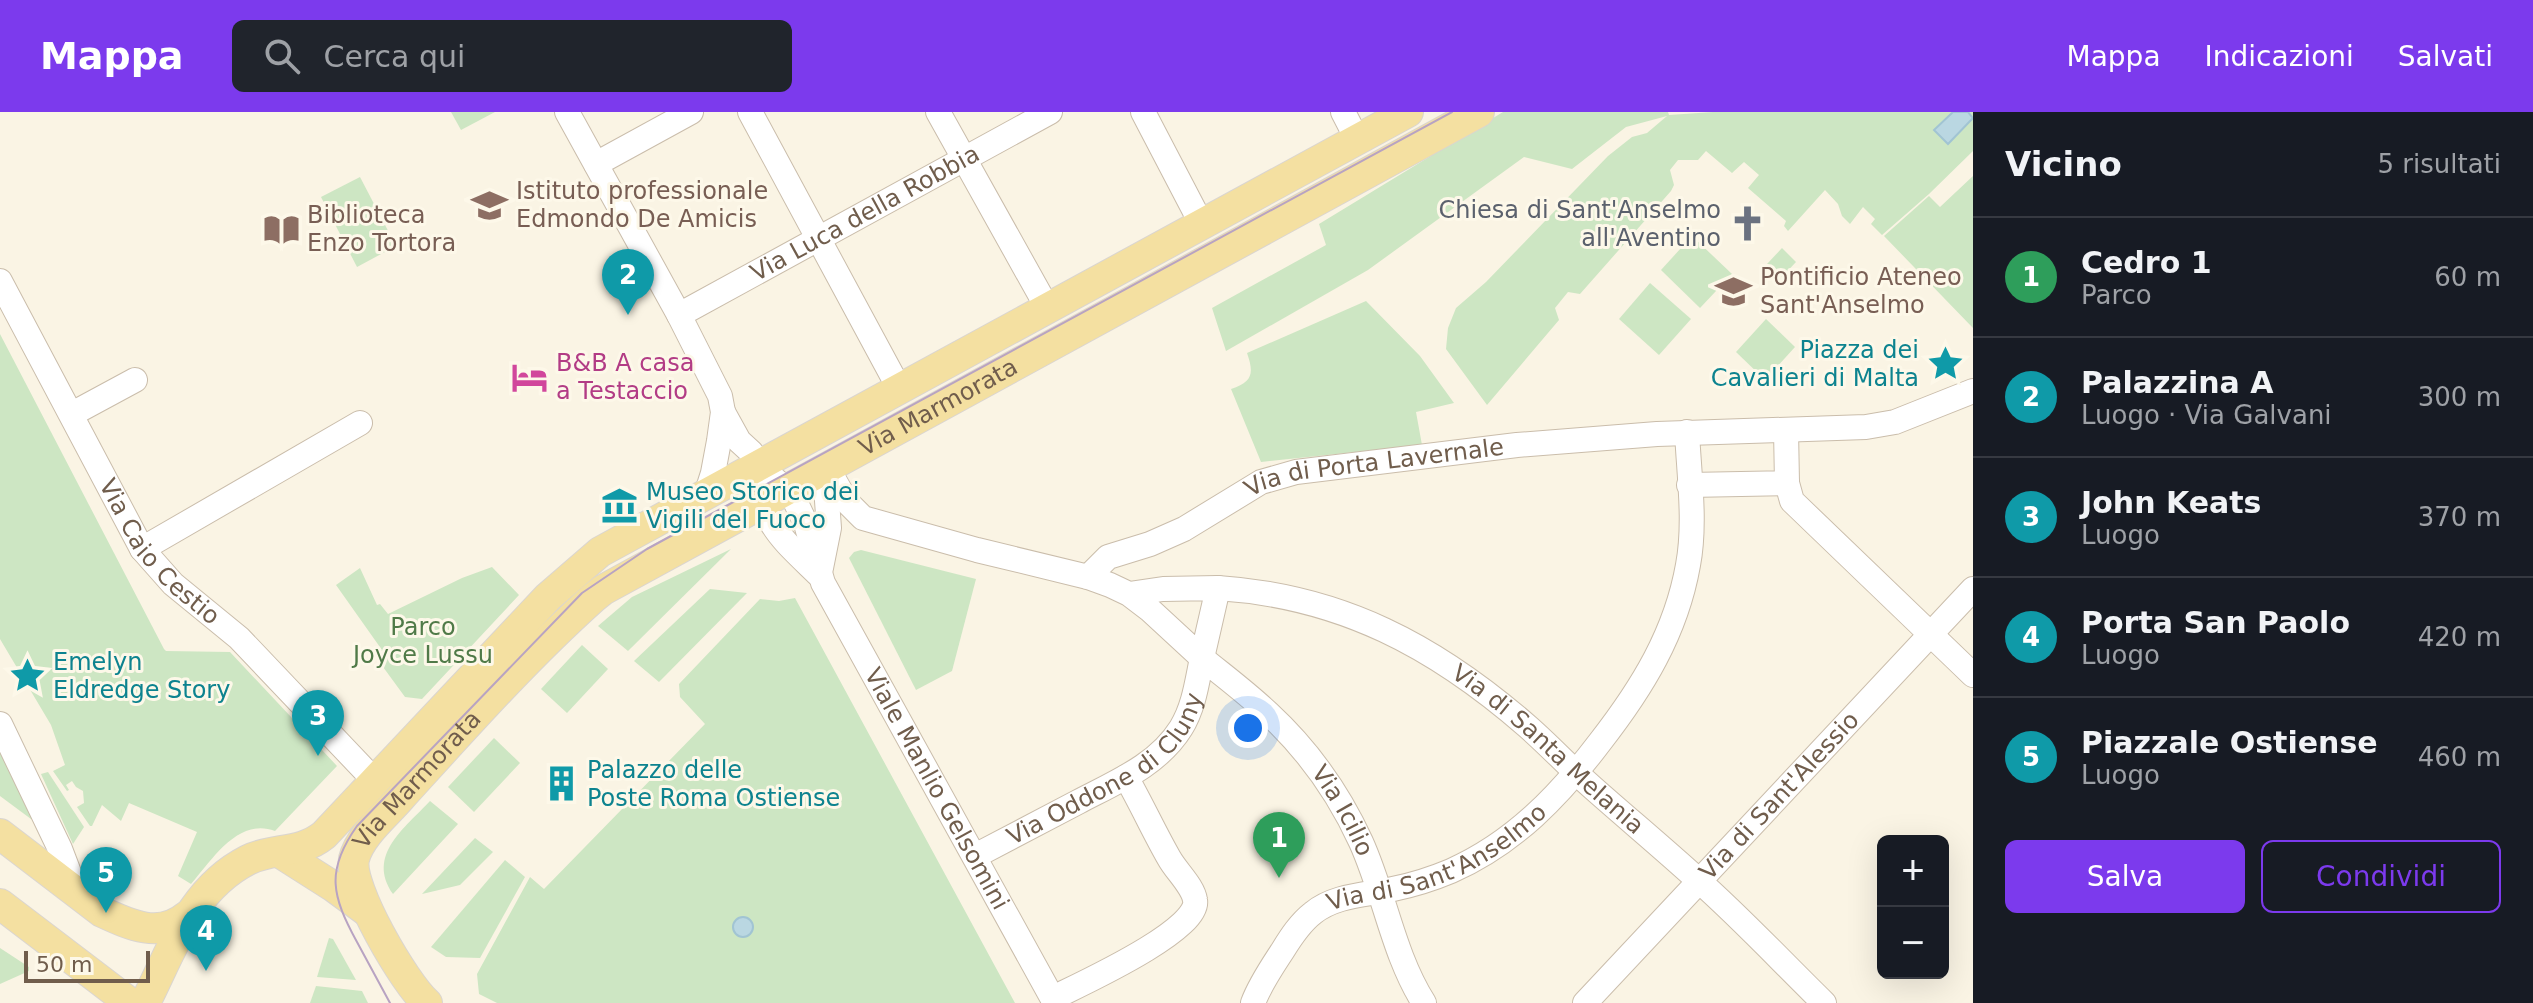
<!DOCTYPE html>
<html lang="it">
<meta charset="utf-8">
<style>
:root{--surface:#171b24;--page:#20242c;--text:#f1f3f6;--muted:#9ea1a6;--line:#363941;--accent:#7c3aed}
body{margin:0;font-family:"DejaVu Sans",sans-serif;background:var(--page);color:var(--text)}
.controls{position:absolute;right:24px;bottom:24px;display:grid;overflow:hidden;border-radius:12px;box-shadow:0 8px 32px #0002}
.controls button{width:72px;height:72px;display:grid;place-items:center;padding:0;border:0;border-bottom:2px solid var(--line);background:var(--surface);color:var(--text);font:40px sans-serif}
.scale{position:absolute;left:24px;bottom:20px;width:126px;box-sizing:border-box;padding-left:8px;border:4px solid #705d4c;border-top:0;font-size:22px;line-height:28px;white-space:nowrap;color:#705d4c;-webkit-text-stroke:6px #fdf8e9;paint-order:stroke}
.you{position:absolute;left:1248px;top:616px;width:28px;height:28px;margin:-20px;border:6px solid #fff;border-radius:50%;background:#1a73e8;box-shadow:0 0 0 12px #1a73e833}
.badge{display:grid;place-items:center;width:52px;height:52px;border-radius:50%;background:var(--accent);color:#fff;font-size:26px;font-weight:700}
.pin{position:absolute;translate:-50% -66px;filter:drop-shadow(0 2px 4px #0008)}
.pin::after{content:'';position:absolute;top:42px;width:28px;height:24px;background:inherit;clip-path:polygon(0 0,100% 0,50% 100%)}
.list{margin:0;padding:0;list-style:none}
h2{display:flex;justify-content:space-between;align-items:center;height:104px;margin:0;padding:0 32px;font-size:34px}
h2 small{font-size:26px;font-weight:400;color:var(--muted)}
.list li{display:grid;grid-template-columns:52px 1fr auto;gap:24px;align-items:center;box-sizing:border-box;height:120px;padding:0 32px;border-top:2px solid var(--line)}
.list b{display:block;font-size:30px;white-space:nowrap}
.list p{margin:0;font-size:26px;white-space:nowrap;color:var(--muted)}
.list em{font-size:26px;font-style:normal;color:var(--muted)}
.actions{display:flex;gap:16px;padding:24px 32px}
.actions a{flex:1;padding:18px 0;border:2px solid var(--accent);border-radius:12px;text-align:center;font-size:28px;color:var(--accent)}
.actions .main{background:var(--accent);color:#fff}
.icon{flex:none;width:44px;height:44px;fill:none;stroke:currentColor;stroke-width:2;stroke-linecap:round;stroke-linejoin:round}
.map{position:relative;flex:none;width:1973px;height:891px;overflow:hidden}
header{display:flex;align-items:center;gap:48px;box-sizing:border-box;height:112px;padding:0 40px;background:var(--accent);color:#fff}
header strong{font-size:38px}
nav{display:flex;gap:44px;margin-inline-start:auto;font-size:28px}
.search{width:560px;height:72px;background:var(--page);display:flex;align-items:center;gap:20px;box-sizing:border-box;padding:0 28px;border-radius:12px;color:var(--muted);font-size:30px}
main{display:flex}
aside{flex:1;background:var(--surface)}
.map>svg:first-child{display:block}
.green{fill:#cde6c3}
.water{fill:#bad7e2;stroke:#a1c4d3;stroke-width:2}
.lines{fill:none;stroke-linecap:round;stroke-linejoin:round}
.minor-casing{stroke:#cabdab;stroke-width:26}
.major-casing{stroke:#dad5d0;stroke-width:32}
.minor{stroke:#fff;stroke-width:24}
.major{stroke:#f4e0a1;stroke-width:30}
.tram{stroke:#b8a3c2;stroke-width:2}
.labels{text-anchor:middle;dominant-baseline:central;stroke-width:6;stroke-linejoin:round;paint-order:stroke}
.education-label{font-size:24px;fill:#785e54;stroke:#fdf8e9;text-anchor:start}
.worship-label{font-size:24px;fill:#5b616d;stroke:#fdf8e9;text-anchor:end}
.street-label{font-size:24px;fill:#705d4c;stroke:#fdf8e9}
.culture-label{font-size:24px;fill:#0d838f;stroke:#fdf8e9;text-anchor:start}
.hotel-label{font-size:24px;fill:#b23c85;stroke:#fdf8e9;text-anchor:start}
.park-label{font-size:24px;fill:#507a48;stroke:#fdf8e9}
</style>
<header>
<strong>Mappa</strong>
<div class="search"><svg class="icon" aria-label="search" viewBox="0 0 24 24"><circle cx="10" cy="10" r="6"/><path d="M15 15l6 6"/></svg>Cerca qui</div>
<nav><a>Mappa</a><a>Indicazioni</a><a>Salvati</a></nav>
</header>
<main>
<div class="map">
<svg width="1973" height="891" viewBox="0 0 1973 891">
<rect width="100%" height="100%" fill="#faf4e4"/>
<!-- green -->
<g class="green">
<polygon points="451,0 495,0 461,18"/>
<polygon points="1503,0 1668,0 1669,3 1713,0 1973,0 1973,39 1929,82 1882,123 1871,112 1875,107 1863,95 1850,112 1842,104 1838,92 1825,78 1788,119 1784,114 1786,109 1748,76 1759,63 1744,50 1732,61 1706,39 1698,48 1678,48 1670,58 1674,73 1671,79 1580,182 1568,180 1555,196 1559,208 1487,293 1446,237 1448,216 1456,196 1486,170 1608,44 1632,25 1647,21 1667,4 1626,15 1572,57 1524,45 1368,158 1226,239 1212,196 1326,133 1319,112"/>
<polygon points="1973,64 1973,216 1884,124 1929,84 1940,95"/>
<polygon points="360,65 396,134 357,155 321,85"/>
<polygon points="1692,124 1732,162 1700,196 1661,158"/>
<polygon points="1782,136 1796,150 1782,165 1767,152"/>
<polygon points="1650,171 1691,207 1659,243 1619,207"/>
<path d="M1366,189L1420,244L1454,291L1416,300L1422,333L1261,350L1231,277C1253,270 1254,261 1247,241Z"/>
<polygon points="1766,207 1795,235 1765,268 1736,240"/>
<path d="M0,222L164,537L166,539L230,540L337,654L275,719C238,705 212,748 191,772L178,764L197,720L129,691L121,709L102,693L92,714H90L77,695L84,691L83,679L76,675L72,669L66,673L69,678L67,679L53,659L65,653L51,613L0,527Z"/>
<polygon points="731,437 628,539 598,514 632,485"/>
<polygon points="861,438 976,467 952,559 916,578 849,446 854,440"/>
<polygon points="492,455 519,483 422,587 405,585 375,544 382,538 336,473 360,456 377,493 380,492 388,502 462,466"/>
<polygon points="710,477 747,481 659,570 634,549"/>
<polygon points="795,486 1015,891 497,891 479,882 477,862 530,765 544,777 705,612 680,585 679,572 760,487 779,489"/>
<polygon points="582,533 608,557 567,601 541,577"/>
<polygon points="494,626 520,651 474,700 448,675"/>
<polygon points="0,637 33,706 31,707 0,684"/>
<polygon points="48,660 84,715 73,732 41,662"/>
<path d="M430,689L458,712L393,782C366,743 405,716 430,689Z"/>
<polygon points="475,726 493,740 460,773 422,782"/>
<polygon points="505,748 525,765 480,846 446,845 431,835"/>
<polygon points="329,826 333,827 356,868 317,865"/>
<polygon points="0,836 29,855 29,859 0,872"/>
<polygon points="316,874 362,879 368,891 310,891"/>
</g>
<!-- water -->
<g class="water">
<polygon points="1953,0 1968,0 1973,6 1948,32 1934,18"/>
<circle cx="743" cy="815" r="10"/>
</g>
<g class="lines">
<defs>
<g id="minor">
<polyline points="567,0 679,203 720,284 723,300 719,329 713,361 707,380"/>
<polyline points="750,0 900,278"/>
<polyline points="938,0 1048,197"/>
<polyline points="1143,0 1202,113"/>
<polyline points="1343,0 1357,27"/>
<polyline points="596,52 691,0"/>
<path id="s1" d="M0,169L142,437L173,472L239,526L374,668"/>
<path id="s2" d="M679,203L1050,0"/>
<path id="s3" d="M723,300L739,329L751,340L758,353L787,378L796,391L806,412L823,471L1055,891"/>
<polyline points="72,302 135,268"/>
<path d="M758,353C759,410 780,425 819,463"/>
<polyline points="828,357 846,389 863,406 977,438 1088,465 1110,473 1129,482 1150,498 1202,546 1218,476 1163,477 1129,482"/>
<polyline points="1787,371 1792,389 1973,563"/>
<polyline points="1689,373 1787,371 1786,318"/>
<polyline points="142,437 360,311"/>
<polyline points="821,456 829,416 826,375 828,358"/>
<path id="s4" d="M1088,465L1108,445L1150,432L1184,417L1261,370L1296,360L1517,333L1657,322L1866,315L1895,310L1973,279"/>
<path id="s5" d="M1218,476C1341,484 1435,534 1527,614C1550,634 1570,656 1593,676C1628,707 1664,737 1698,768C1742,807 1782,850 1824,891"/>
<polyline points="0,612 60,737 76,779"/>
<path id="s6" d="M975,744C1010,726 1044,708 1078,690C1116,670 1158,653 1181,616C1194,595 1197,570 1202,546C1224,564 1247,581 1268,601C1307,637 1339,682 1361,730C1385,783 1393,842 1424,891"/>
<path d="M1053,886C1079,873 1201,818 1195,788C1193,774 1176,759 1169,746C1154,720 1141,691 1126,665"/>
<path id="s7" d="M1253,891C1260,872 1272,855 1283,838C1291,825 1300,811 1313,801C1335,783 1366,783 1393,777C1413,773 1432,767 1451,759C1514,731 1559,684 1600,630C1642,576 1676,521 1688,453C1696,411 1689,363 1687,320"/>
<path id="s8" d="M1585,891L1973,477"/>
</g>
<g id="major">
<path d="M0,722L102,800C130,813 160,827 187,804"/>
<polyline points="279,740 334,775 368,800"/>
<polyline points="0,792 130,891"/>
<path d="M145,891C172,838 191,777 248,748C274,735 299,743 324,723L548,485L600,440L1408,0"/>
<path id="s9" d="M427,891C405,872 348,775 354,747C360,723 387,702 402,684C463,617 525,547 593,486L603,478L1479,0"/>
</g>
</defs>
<!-- minor casing -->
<use href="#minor" class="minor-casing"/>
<!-- major casing -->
<use href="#major" class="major-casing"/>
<!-- minor -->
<use href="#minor" class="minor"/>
<!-- major -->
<use href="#major" class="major"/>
<!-- tram -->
<path class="tram" d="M390,891C379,871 368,850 357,830C332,784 325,759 357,714L582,481L647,437L1452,0"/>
</g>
<!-- icons -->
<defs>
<symbol id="school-bare" viewBox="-9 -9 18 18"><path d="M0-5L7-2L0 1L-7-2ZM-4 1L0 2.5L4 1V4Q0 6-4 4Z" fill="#8d6e63" stroke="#fdf8e9" stroke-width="2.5" paint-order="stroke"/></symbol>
<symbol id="church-bare" viewBox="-9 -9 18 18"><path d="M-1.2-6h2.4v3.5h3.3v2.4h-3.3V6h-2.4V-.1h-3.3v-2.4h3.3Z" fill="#6b7280" stroke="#fdf8e9" stroke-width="2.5" paint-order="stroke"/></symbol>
<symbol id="library-bare" viewBox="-9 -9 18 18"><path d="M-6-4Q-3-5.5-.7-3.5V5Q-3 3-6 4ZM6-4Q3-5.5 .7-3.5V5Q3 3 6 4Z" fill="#8d6e63" stroke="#fdf8e9" stroke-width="2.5" paint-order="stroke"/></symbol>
<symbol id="university-bare" viewBox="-9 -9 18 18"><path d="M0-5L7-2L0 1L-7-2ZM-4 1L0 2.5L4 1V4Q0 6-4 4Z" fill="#8d6e63" stroke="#fdf8e9" stroke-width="2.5" paint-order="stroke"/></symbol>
<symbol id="sight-bare" viewBox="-9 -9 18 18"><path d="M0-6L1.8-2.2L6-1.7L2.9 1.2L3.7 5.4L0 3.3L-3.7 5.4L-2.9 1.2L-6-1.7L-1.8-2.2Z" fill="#0f9aa8" stroke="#fdf8e9" stroke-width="2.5" paint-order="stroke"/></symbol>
<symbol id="hotel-bare" viewBox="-9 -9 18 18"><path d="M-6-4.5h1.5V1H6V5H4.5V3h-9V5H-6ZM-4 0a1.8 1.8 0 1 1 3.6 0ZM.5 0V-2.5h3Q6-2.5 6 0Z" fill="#d1479c" stroke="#fdf8e9" stroke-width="2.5" paint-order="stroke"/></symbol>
<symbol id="museum-bare" viewBox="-9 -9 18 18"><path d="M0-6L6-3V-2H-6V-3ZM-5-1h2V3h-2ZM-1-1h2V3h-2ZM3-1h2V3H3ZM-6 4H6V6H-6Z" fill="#0f9aa8" stroke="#fdf8e9" stroke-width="2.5" paint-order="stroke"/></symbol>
<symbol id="building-bare" viewBox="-9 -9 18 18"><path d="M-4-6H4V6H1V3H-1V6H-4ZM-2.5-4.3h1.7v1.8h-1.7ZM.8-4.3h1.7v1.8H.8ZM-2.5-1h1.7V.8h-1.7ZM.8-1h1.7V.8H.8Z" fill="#0f9aa8" stroke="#fdf8e9" stroke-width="2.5" paint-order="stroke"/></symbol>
</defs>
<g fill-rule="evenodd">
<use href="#school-bare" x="464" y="68" width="51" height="51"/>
<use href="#church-bare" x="1722" y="86" width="51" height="51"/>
<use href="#library-bare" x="256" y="92" width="51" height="51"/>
<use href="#university-bare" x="1708" y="154" width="51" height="51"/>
<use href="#sight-bare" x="1920" y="226" width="51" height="51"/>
<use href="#hotel-bare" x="504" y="240" width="51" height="51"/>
<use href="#museum-bare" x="594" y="368" width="51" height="51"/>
<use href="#sight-bare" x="2" y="538" width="51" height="51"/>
<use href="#building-bare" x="536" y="646" width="51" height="51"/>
</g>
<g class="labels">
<!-- education labels -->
<g class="education-label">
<text x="516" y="79">Istituto professionale<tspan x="516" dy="28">Edmondo De Amicis</tspan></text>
<text x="307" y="103">Biblioteca<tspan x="307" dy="28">Enzo Tortora</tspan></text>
<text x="1760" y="165">Pontificio Ateneo<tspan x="1760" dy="28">Sant'Anselmo</tspan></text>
</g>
<!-- worship labels -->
<g class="worship-label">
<text x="1721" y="98">Chiesa di Sant'Anselmo<tspan x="1721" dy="28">all'Aventino</tspan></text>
</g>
<!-- street labels -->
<g class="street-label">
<text stroke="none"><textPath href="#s2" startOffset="212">Via Luca della Robbia</textPath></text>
<text stroke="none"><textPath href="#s9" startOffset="914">Via Marmorata</textPath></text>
<text stroke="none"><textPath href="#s4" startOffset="314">Via di Porta Lavernale</textPath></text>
<text stroke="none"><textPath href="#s1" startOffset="316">Via Caio Cestio</textPath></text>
<text stroke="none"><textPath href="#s5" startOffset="376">Via di Santa Melania</textPath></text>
<text stroke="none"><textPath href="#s6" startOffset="160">Via Oddone di Cluny</textPath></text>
<text stroke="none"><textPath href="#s9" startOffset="266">Via Marmorata</textPath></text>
<text stroke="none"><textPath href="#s3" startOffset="438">Viale Manlio Gelsomini</textPath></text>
<text stroke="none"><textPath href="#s8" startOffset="284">Via di Sant'Alessio</textPath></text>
<text stroke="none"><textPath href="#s6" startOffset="528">Via Icilio</textPath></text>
<text stroke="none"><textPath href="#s7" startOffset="246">Via di Sant'Anselmo</textPath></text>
</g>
<!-- culture labels -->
<g class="culture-label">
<text x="1919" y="238" text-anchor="end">Piazza dei<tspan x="1919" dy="28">Cavalieri di Malta</tspan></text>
<text x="646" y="380">Museo Storico dei<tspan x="646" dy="28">Vigili del Fuoco</tspan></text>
<text x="53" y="550">Emelyn<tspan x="53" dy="28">Eldredge Story</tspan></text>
<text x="587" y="658">Palazzo delle<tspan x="587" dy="28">Poste Roma Ostiense</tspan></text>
</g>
<!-- hotel labels -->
<g class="hotel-label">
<text x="556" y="251">B&amp;B A casa<tspan x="556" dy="28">a Testaccio</tspan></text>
</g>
<!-- park labels -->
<g class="park-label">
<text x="423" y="515">Parco<tspan x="423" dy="28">Joyce Lussu</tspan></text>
</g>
</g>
</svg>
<div class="controls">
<button>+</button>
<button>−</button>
</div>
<div class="scale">50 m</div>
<div class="you"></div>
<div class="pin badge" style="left:1279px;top:766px;background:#2e9e5b">1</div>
<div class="pin badge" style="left:628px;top:203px;background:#0f9aa8">2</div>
<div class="pin badge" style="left:318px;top:644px;background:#0f9aa8">3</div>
<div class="pin badge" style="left:206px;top:859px;background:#0f9aa8">4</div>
<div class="pin badge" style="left:106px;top:801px;background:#0f9aa8">5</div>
</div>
<aside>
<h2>Vicino<small>5 risultati</small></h2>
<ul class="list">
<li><span class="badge" style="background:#2e9e5b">1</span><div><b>Cedro 1</b><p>Parco</p></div><em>60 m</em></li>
<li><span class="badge" style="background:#0f9aa8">2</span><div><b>Palazzina A</b><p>Luogo · Via Galvani</p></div><em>300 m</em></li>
<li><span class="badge" style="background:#0f9aa8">3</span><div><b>John Keats</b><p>Luogo</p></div><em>370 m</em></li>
<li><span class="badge" style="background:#0f9aa8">4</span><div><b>Porta San Paolo</b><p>Luogo</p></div><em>420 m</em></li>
<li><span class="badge" style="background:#0f9aa8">5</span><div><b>Piazzale Ostiense</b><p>Luogo</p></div><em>460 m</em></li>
</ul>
<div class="actions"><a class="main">Salva</a><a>Condividi</a></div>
</aside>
</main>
